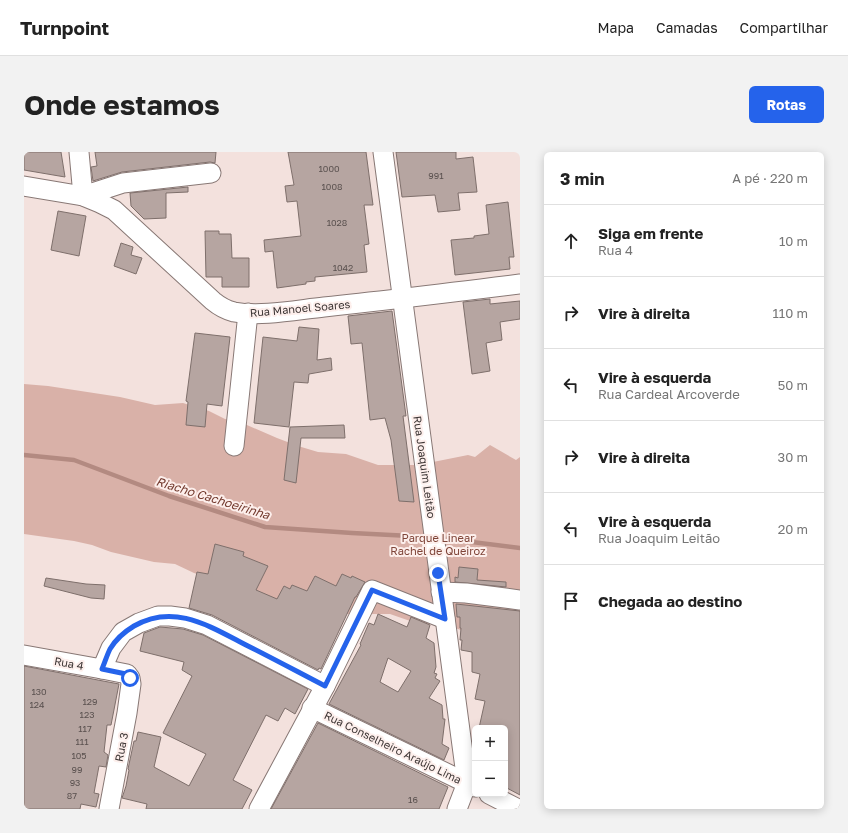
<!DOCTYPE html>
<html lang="pt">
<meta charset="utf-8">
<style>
:root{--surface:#fff;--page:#f2f2f2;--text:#222;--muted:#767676;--line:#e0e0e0;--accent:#2563eb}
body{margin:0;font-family:"Golos Text",sans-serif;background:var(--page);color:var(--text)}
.controls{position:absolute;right:12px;bottom:12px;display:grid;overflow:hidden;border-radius:6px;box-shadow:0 2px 10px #0003}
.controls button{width:36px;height:36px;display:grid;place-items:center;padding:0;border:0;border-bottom:1px solid var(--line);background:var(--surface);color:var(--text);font:20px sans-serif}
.stop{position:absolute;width:12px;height:12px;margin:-9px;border:3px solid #2563eb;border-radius:50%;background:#fff}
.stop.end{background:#2563eb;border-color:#fff;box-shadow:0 1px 4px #0008}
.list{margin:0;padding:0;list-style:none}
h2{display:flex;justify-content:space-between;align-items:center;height:52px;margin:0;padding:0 16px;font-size:17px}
h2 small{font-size:13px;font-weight:400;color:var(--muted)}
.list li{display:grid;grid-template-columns:26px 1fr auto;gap:12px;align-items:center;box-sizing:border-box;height:72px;padding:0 16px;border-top:1px solid var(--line)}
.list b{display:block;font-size:15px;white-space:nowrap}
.list p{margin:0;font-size:13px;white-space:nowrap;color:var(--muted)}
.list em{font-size:13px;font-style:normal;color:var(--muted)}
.icon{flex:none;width:22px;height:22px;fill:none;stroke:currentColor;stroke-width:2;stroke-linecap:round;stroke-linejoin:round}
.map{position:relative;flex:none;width:496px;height:657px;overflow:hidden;border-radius:6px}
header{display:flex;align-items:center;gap:24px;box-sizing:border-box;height:56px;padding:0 20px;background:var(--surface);border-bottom:1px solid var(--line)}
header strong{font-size:19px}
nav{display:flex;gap:22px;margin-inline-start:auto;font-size:14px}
.intro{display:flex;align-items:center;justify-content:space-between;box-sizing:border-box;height:96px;padding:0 24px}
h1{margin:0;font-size:28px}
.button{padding:10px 18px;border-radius:6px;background:var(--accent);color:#fff;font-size:14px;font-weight:700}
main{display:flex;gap:24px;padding:0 24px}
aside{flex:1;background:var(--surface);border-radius:6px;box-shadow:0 2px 10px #0003}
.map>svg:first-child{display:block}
.green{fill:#d9b1a8}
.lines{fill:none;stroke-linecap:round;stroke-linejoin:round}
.stream{stroke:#b38a81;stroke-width:4.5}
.building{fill:#b6a5a1;stroke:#7e6f6b;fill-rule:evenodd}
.minor-casing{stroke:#887875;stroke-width:21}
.minor{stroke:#fff;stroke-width:19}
.route{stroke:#2563eb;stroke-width:5}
.labels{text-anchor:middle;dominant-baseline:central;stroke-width:4;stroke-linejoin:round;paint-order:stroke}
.number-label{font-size:9px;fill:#5a514f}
.street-label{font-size:11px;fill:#3c3534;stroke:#fdefec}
.park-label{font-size:11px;fill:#7f4539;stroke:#fdefec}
.water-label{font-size:12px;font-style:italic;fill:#743b2f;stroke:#fdefec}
</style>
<header>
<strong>Turnpoint</strong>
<nav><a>Mapa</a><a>Camadas</a><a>Compartilhar</a></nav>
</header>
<div class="intro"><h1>Onde estamos</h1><a class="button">Rotas</a></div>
<main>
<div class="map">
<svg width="496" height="657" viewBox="0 0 496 657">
<rect width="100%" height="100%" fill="#f3e1dd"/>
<!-- green -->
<polygon class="green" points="0,232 24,234 96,245 131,253 159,251 185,259 201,267 216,270 253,286 274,294 294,300 322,302 354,313 394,313 444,303 451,305 466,293 492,308 496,305 496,490 472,490 428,475 389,470 366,462 324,462 298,461 210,435 170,421 151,412 130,410 87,400 68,393 50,389 0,382"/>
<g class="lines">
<!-- stream -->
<g class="stream">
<polyline points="0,303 50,308 145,344 241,375 328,381 406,385"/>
<polyline points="416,386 496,396"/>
</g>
</g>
<!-- building -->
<g class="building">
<polygon points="0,0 37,0 41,25 0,18"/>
<polygon points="71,0 192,0 191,11 186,10 98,20 69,29 67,15 73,14"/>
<polygon points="264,0 342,0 349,53 340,53 345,92 340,93 343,120 291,125 291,129 282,130 282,132 253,136 249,99 241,100 240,88 277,84 273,49 263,50 261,34 270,33"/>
<polygon points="372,0 432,0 432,7 449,5 453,40 434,41 436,58 414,60 411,43 378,45"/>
<polygon points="164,35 164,40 142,41 142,66 120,67 107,54 106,41"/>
<polygon points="484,50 490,105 485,105 486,117 431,123 427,88 450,86 450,84 465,82 462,53"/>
<polygon points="34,59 62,64 55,104 27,98"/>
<polygon points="181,79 195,79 195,82 207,82 208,106 225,106 225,135 198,135 198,125 182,125"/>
<polygon points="97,91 109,95 107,103 118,106 112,122 90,114"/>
<polygon points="466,147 466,152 496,149 496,167 476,170 478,188 462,191 466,219 448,222 439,150"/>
<polygon points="368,159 382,264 379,264 390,350 375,349 367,288 361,266 346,268 338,191 327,192 324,164"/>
<polygon points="275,175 295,177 293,208 307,206 308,218 285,222 284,231 270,230 265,275 230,271 239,185 273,189"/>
<polygon points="171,181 206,185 198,254 183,252 181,275 162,273 164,250 162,249"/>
<polygon points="320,273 321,286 277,286 272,331 260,328 266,275"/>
<polygon points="191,392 220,400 219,404 244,414 232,438 253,447 260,434 266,437 268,433 283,439 291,424 312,434 318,422 327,426 328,424 341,430 332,445 331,445 297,517 295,516 294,518 188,463 165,456 173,420 184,422"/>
<polygon points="435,415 454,417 453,428 482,430 482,435 431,430 431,425 434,426"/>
<polygon points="22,426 62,432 81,433 80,447 67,446 20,434"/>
<polygon points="432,452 496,459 496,643 481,635 481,576 455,576 461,549 451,547 456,522 448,520 448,500 437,498 438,488 436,488 437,476 436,476 436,465 433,465"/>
<path d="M354,462L383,475L387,465L406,473L402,486L410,491L412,515L410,521L413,522L411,526L416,529L405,546L418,553L419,567H421L418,592L425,596L420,608L305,552L337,493L336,492L345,471L350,473ZM364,506L387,519L374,540L356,530Z"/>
<polygon points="136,475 159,477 179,483 284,537 271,562 261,556 254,569 242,563 209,628 228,638 218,657 122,657 123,652 98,646 102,634 105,618 104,617 110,589 112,589 114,580 137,585 130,615 165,634 182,602 139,581 168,524 158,518 160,510 116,499 120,481"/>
<polygon points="0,514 95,532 87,573 83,573 80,600 84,603 82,615 75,614 70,641 75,642 72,655 57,652 56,657 0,657"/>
<polygon points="294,571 424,635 415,657 247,657"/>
</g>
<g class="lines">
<defs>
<g id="minor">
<polyline points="55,0 59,44 99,31 187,21"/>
<polyline points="359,0 443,631 433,657"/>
<path d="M0,34L59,44L76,51L90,58L189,149C195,154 202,158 210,160C237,165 272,158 300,155C366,148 431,140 496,132"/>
<polyline points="210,294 224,161"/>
<polyline points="417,440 442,441 496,448"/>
<polyline points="0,503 78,517 103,522 106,526 107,532 103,561 85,657"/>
<polyline points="78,517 87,496 99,480 115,471 134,464 146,464 161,466 183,473 301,534"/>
<polyline points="288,556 451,635"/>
<polyline points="465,642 494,657"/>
<polyline points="235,657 301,534 348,438 421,467"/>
</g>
</defs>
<!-- minor casing -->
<use href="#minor" class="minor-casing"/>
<!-- minor -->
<use href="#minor" class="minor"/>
</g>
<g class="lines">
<!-- route -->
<path class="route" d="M106,526L102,522L78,517C81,510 83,503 86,497C92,487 100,480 110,474C150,451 185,474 222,493C248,506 274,520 301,534L348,438L421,467L414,421"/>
</g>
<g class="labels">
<!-- number labels -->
<g class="number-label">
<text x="305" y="16">1000</text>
<text x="412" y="23">991</text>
<text x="308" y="34">1008</text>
<text x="313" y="70">1028</text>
<text x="319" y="115">1042</text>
<text x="15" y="539">130</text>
<text x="66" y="549">129</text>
<text x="13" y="552">124</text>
<text x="63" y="562">123</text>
<text x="61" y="576">117</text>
<text x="58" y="589">111</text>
<text x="55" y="603">105</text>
<text x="53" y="617">99</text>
<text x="51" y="630">93</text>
<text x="48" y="643">87</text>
<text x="389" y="647">16</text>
</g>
<!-- street labels -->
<g class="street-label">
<text transform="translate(276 156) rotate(-5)">Rua Manoel Soares</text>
<text transform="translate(401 315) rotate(82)">Rua Joaquim Leitão</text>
<text transform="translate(45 511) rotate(10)">Rua 4</text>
<text transform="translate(97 595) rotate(-79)">Rua 3</text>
<text transform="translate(369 595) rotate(26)">Rua Conselheiro Araújo Lima</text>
</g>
<!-- park labels -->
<g class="park-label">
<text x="414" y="385">Parque Linear<tspan x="414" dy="13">Rachel de Queiroz</tspan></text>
</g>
<!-- water labels -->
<g class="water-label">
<text transform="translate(189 346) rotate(17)">Riacho Cachoeirinha</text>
</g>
</g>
</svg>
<div class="controls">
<button>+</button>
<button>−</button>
</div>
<div class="stop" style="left:106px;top:526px"></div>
<div class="stop end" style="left:414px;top:421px"></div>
</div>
<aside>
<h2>3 min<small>A pé · 220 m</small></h2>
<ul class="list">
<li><svg class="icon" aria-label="ahead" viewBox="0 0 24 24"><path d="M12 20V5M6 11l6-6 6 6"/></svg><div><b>Siga em frente</b><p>Rua 4</p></div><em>10 m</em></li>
<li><svg class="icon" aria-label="right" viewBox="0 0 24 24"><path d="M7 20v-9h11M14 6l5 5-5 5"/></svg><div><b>Vire à direita</b></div><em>110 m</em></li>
<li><svg class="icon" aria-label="left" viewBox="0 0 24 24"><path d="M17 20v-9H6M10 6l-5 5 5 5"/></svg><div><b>Vire à esquerda</b><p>Rua Cardeal Arcoverde</p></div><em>50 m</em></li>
<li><svg class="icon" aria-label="right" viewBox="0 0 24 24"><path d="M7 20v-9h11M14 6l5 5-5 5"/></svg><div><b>Vire à direita</b></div><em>30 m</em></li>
<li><svg class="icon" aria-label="left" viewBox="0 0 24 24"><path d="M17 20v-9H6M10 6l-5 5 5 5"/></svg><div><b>Vire à esquerda</b><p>Rua Joaquim Leitão</p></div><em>20 m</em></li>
<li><svg class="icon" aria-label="arrive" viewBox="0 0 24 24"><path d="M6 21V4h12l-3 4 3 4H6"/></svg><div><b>Chegada ao destino</b></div></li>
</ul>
</aside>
</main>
